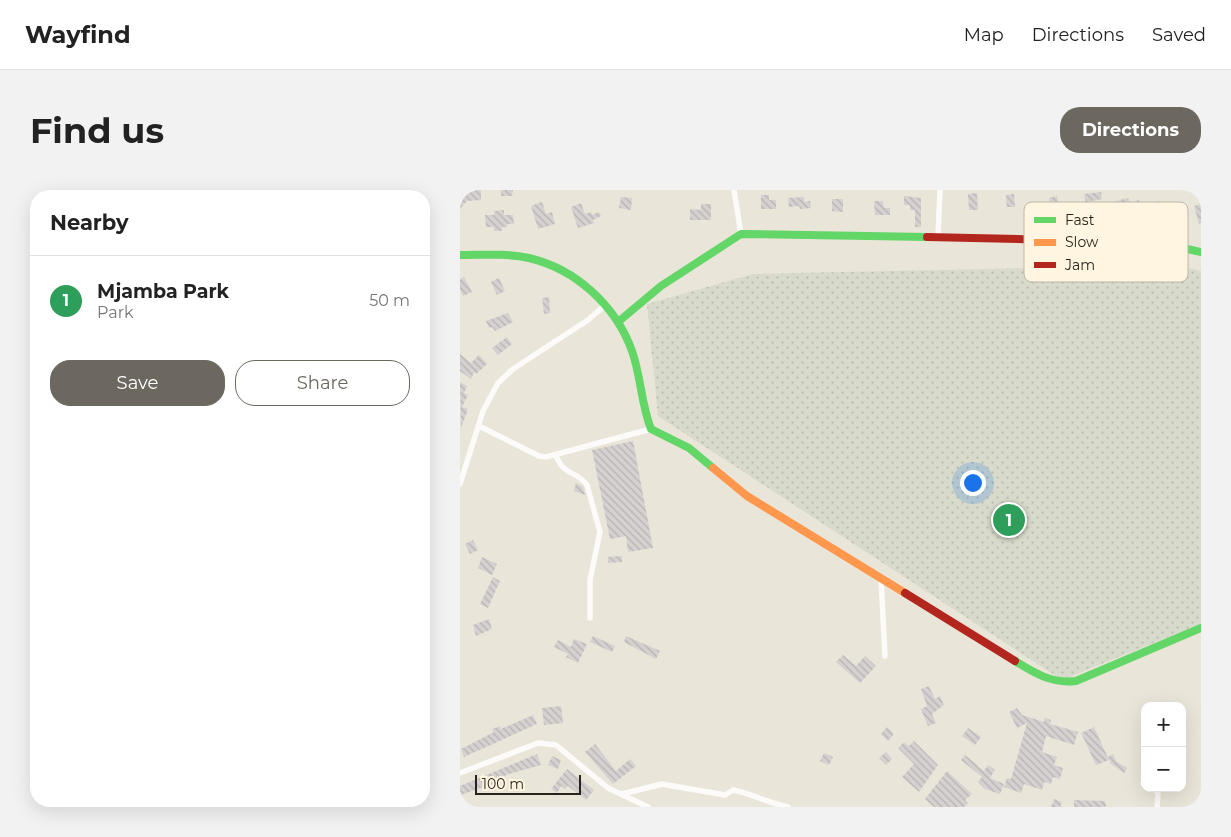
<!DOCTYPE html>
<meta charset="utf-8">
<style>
:root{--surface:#fff;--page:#f2f2f2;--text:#222;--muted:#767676;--line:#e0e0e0;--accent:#6c685f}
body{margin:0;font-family:Montserrat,sans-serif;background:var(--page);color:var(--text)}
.controls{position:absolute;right:15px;bottom:15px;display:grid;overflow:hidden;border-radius:10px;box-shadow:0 5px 20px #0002}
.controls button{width:45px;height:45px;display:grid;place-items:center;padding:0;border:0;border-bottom:1px solid var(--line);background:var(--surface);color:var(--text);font:25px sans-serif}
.scale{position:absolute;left:15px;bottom:12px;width:106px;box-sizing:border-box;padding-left:5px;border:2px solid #28241d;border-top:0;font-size:14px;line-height:18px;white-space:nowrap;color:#28241d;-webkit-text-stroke:4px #fff5e0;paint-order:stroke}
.you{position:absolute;left:512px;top:292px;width:18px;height:18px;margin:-12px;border:4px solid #fff;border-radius:50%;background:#1a73e8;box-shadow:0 0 0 8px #1a73e833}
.badge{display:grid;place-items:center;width:32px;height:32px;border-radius:50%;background:var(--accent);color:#fff;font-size:16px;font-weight:700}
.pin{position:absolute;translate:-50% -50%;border:2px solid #fff;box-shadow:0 1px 5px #0006}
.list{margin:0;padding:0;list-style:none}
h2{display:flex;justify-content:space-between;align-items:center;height:65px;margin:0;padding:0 20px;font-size:21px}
h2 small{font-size:16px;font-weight:400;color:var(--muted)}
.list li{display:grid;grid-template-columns:32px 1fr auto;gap:15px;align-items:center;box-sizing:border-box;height:90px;padding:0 20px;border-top:1px solid var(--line)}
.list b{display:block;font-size:19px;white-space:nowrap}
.list p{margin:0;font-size:16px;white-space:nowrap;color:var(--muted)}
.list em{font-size:16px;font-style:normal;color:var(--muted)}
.actions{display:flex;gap:10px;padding:15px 20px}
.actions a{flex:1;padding:11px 0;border:1px solid var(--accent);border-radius:20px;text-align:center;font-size:18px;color:var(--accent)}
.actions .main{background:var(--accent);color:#fff}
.map{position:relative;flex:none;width:741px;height:617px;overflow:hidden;border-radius:20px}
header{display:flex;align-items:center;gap:30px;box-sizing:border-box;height:70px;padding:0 25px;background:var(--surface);border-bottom:1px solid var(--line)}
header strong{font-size:24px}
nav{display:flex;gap:28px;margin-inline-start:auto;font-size:18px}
.intro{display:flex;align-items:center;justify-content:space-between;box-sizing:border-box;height:120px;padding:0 30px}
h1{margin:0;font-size:35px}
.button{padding:12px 22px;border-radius:20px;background:var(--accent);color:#fff;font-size:18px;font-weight:700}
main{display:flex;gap:30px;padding:0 30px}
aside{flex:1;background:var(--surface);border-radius:20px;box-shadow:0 5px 20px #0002}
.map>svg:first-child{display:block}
.park{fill:url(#park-dots)}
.building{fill:url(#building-back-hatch)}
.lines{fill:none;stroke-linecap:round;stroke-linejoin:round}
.street{stroke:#fcfbf9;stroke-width:5.5}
.fast{stroke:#63d668;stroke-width:8}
.slow{stroke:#ff974d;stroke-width:8}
.jam{stroke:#b3261e;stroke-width:8}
.key{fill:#fff5e0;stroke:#beb6a6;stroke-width:1}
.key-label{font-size:14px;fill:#28241d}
</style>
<header>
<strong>Wayfind</strong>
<nav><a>Map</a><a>Directions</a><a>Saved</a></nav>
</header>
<div class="intro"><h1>Find us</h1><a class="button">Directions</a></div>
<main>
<aside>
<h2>Nearby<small></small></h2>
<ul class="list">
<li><span class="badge" style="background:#2e9e5b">1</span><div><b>Mjamba Park</b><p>Park</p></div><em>50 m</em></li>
</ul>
<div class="actions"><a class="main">Save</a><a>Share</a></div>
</aside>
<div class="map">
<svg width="741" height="617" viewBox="0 0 741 617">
<defs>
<pattern id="park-dots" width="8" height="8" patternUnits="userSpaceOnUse" patternTransform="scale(1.25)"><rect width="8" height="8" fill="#d8dbcb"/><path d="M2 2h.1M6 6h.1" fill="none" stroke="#b9bcae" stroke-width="1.8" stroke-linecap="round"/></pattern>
<pattern id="building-back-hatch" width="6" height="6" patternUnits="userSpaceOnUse" patternTransform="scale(1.25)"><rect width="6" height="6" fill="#d5d1d0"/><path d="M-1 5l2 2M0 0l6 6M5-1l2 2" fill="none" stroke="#b7b3b2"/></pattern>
</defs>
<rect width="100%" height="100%" fill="#eae5d9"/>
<!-- park -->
<polygon class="park" points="715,75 741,81 741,434 602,490 198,226 187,114 293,84"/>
<!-- building -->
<g class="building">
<polygon points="0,0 21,0 21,10 7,11 0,19"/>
<polygon points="41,0 53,0 52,6 41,6"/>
<polygon points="641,2 642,9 632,11 633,18 627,19 624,4"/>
<polygon points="517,3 518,20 509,20 508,4"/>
<polygon points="554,4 555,17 547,17 546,5"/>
<polygon points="301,5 309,5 309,10 316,10 316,19 301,19"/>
<polygon points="444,6 461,8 461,37 455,37 455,20 450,20 450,15 444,15"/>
<polygon points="597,6 598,13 606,12 607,17 591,20 589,8"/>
<polygon points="161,7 172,8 171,20 159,18"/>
<polygon points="344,7 344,12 350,11 351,18 340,19 339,16 329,17 328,8"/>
<polygon points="668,8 670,13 679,10 681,17 660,23 656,11"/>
<polygon points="372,9 383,9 383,22 372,21"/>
<polygon points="414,11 423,11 424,18 430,18 430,25 415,25"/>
<polygon points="700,11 702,15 707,14 709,21 692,25 689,13"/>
<polygon points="82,12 86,24 92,22 95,34 78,39 71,16"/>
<polygon points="121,13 125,24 131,22 132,25 139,22 141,26 133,30 134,33 118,38 111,17"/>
<polygon points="241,14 251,14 251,30 230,30 230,19 241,20"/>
<polygon points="741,14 741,33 739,34 734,16"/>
<polygon points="44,20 44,25 53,25 54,34 47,34 47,37 42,37 42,41 34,41 34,37 26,37 25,25 34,25 34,21"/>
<polygon points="4,87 12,102 3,106 0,99 0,89"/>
<polygon points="39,88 45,101 37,105 31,92"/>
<polygon points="89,107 90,123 84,124 82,108"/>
<polygon points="48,123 53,132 35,141 32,137 29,138 26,131"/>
<polygon points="47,147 52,154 38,165 32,158"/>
<polygon points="0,164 11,173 19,165 27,174 16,184 14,182 11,189 0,181"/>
<polygon points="0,192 7,196 4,203 8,205 2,217 8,219 1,238"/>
<polygon points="173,251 193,358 168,362 166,346 150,349 132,260"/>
<polygon points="116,293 123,297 125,305 114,301"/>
<polygon points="13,350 18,360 10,364 5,354"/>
<polygon points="162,366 162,372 148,373 148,367"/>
<polygon points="22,367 37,374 32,385 18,378"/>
<polygon points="33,387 40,391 28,418 20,414"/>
<polygon points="29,429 32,439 16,446 13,435"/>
<polygon points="133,446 155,456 152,462 130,452"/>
<polygon points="166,446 200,461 196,469 164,452"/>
<polygon points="114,449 127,454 118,473 106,467 108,464 94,457 98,450 111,457"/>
<polygon points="383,465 396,476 405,466 416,476 400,493 376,472"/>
<polygon points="469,496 475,509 480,506 484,515 472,524 476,533 468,536 461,519 467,516 461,499"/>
<polygon points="101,516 103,533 84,535 82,518"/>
<polygon points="557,518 562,525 584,532 585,528 591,530 590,534 618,542 614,555 586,546 582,562 597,567 594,575 603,578 600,589 593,587 591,594 584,592 582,600 564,594 561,603 544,597 547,588 551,589 567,533 557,538 549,522"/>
<polygon points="73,525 77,534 4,567 1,559 34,542 32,539 40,536 41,539"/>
<polygon points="427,537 434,544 428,551 421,544"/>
<polygon points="634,537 649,570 636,575 621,543"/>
<polygon points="508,538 521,547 515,555 502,546"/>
<polygon points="454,551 478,575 459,602 442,587 454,574 438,558 444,552 449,556"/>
<polygon points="135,554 156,581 170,569 176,576 153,594 125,562"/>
<polygon points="426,562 432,569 426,575 419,568"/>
<polygon points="364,563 373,567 369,575 360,571"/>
<polygon points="77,564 81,575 49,584 32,591 33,594 0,605 0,596"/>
<polygon points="653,564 656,571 667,578 664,583 651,574 648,567"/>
<polygon points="505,565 524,581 528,575 535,580 530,588 544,594 540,604 525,599 518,592 522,587 501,570"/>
<polygon points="92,566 101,570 98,579 88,575"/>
<polygon points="107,579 134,600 126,610 108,596 105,599 101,596 97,603 91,599"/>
<polygon points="487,581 512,604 505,610 508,613 504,617 474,617 465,609"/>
<polygon points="594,609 602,612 600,617 591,617"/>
<polygon points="614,610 645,611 646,617 614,617"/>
</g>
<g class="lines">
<!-- street -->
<g class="street">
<polyline points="274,0 281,44"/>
<polyline points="478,46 480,0"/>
<polyline points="19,236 79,266 86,267 191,239"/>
<path d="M96,266C105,287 116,280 127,295L140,342L130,390V428"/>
<polyline points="0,294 23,221 38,193 53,179 128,130 145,115"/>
<polyline points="421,388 425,466"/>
<polyline points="0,583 78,553 96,555 148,598 188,617"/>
<polyline points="683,593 685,594"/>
<polyline points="695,598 698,604 697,617"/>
<path d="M162,604L202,594L265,605L273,600C293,604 308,613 328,617"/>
</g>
<!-- fast -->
<g class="fast">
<polyline points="602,50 710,55 741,62"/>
<path d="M0,65C23,65 46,63 69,68C116,79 156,116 172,161C181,186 181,214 191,239L229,258L253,278"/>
<polyline points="158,132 201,96 281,44 467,47"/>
<path d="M555,471C574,483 592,494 616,491L741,438"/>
</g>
<!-- slow -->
<polyline class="slow" points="253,278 287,306 445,403"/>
<!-- jam -->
<g class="jam">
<polyline points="467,47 602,50"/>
<polyline points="445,403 555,471"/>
</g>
</g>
<!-- legend -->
<rect x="564" y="12" width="164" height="80" rx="8" class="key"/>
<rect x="574" y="27" width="22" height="6" fill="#63d668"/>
<rect x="574" y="49" width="22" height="7" fill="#ff974d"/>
<rect x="574" y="72" width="22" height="6" fill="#b3261e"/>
<g class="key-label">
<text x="605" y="35">Fast</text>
<text x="605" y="57">Slow</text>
<text x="605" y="80">Jam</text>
</g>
</svg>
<div class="controls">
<button>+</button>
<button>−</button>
</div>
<div class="scale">100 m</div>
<div class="you"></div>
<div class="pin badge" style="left:549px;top:330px;background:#2e9e5b">1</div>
</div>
</main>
